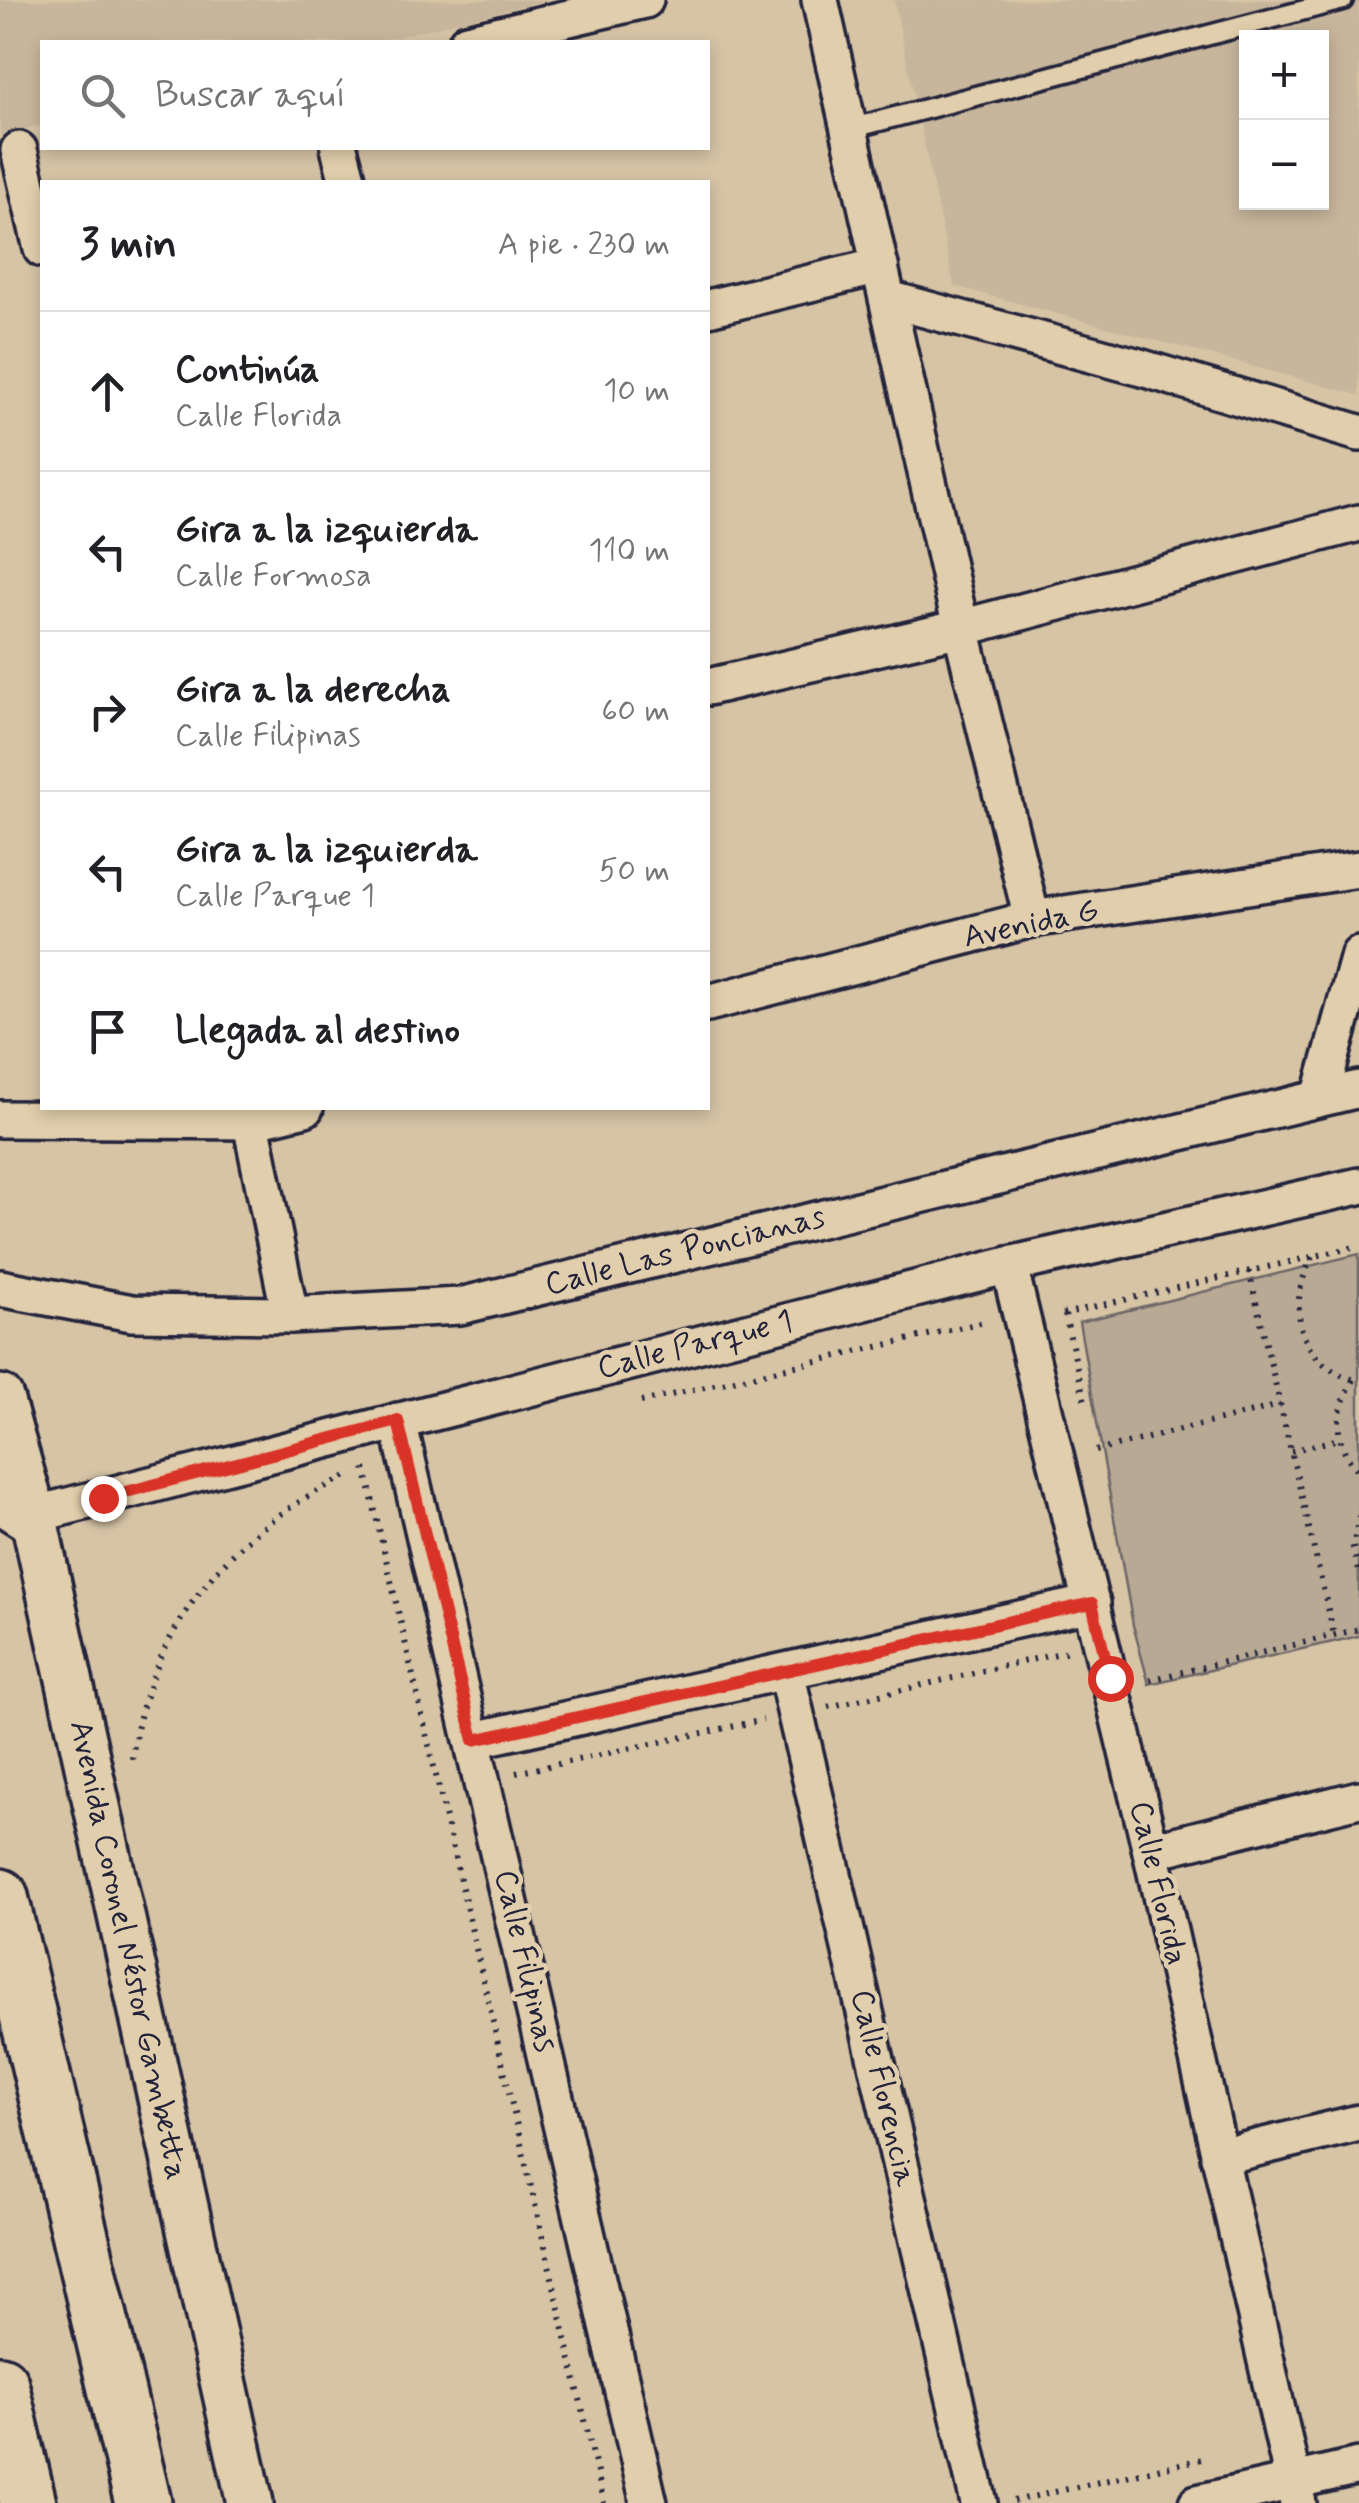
<!DOCTYPE html>
<html lang="es">
<meta charset="utf-8">
<style>
:root{--surface:#fff;--page:#f2f2f2;--text:#202124;--muted:#757577;--line:#e0e0e0}
body{margin:0;font-family:Mynerve,sans-serif;background:var(--page);color:var(--text)}
.controls{position:absolute;right:30px;top:30px;display:grid;overflow:hidden;border-radius:0px;box-shadow:0 5px 15px #0003}
.controls button{width:90px;height:90px;display:grid;place-items:center;padding:0;border:0;border-bottom:2px solid var(--line);background:var(--surface);color:var(--text);font:50px sans-serif}
.stop{position:absolute;width:30px;height:30px;margin:-22px;border:8px solid #d93025;border-radius:50%;background:#fff}
.stop.end{background:#d93025;border-color:#fff;box-shadow:0 2px 10px #0008}
.list{margin:0;padding:0;list-style:none}
h2{display:flex;justify-content:space-between;align-items:center;height:130px;margin:0;padding:0 40px;font-size:42px}
h2 small{font-size:32px;font-weight:400;color:var(--muted)}
.list li{display:grid;grid-template-columns:65px 1fr auto;gap:30px;align-items:center;box-sizing:border-box;height:160px;padding:0 40px;border-top:2px solid var(--line)}
.list b{display:block;font-size:38px;white-space:nowrap}
.list p{margin:0;font-size:32px;white-space:nowrap;color:var(--muted)}
.list em{font-size:32px;font-style:normal;color:var(--muted)}
.icon{flex:none;width:55px;height:55px;fill:none;stroke:currentColor;stroke-width:2;stroke-linecap:round;stroke-linejoin:round}
.map{position:relative;flex:none;width:1359px;height:2503px;overflow:hidden}
.search{position:absolute;background:var(--surface);box-shadow:0 5px 15px #0003;left:40px;top:40px;width:670px;height:110px;display:flex;align-items:center;gap:25px;box-sizing:border-box;padding:0 35px;border-radius:0px;color:var(--muted);font-size:38px}
.panel{position:absolute;background:var(--surface);box-shadow:0 5px 15px #0003;left:40px;top:180px;width:670px;height:930px;border-radius:0px}
.map>svg:first-child{display:block}
.built{fill:#c7b69c;fill-rule:evenodd}
.green{fill:#b8a994;stroke:#6d6668;stroke-width:2.5}
.lines{fill:none;stroke-linecap:round;stroke-linejoin:round}
.service-casing{stroke:#22223b;stroke-width:25}
.minor-casing{stroke:#22223b;stroke-width:42}
.tertiary-casing{stroke:#22223b;stroke-width:52}
.trunk-casing{stroke:#22223b;stroke-width:62}
.path{stroke:#22223b;stroke-width:6;stroke-dasharray:2.5 8;stroke-linecap:butt}
.service{stroke:#e1ceac;stroke-width:18}
.minor{stroke:#e1ceac;stroke-width:35}
.tertiary{stroke:#e1ceac;stroke-width:45}
.trunk{stroke:#e1ceac;stroke-width:55}
.route{stroke:#d93025;stroke-width:12}
.labels{text-anchor:middle;dominant-baseline:central;stroke-width:9;stroke-linejoin:round;paint-order:stroke}
.street-label{font-size:32px;fill:#22223b;stroke:#e1ceac}
</style>
<div class="map">
<svg width="1359" height="2503" viewBox="0 0 1359 2503">
<rect width="100%" height="100%" fill="#d6c4a5"/>
<filter id="ink" filterUnits="userSpaceOnUse"><feTurbulence type="fractalNoise" baseFrequency=".01" numOctaves="2"/><feDisplacementMap in="SourceGraphic" scale="20" xChannelSelector="R" yChannelSelector="G"/><feConvolveMatrix kernelMatrix="1 2 1 2 8 2 1 2 1" color-interpolation-filters="sRGB"/></filter>
<g filter="url(#ink)">
<!-- built -->
<g class="built">
<polygon points="0,0 547,0 375,42 42,42 42,125 0,135"/>
<path d="M894,0H1359V395L954,286ZM1246,38H1322V202H1246Z"/>
</g>
<!-- green -->
<polygon class="green" points="1359,1254 1359,1636 1149,1684 1133,1625 1079,1322"/>
<g class="lines">
<defs>
<polyline id="service" points="849,129 1343,0"/>
<g id="minor">
<polyline points="820,0 961,628 1032,919"/>
<polyline points="467,42 645,0"/>
<polyline points="339,148 348,182"/>
<polyline points="19,150 42,249"/>
<polyline points="888,299 1139,367 1359,433"/>
<polyline points="708,308 880,266"/>
<polyline points="708,687 961,628 1359,523"/>
<polyline points="708,1003 1032,919 1359,869"/>
<polyline points="1320,1098 1359,955"/>
<polyline points="248,1108 290,1315"/>
<polyline points="0,1119 251,1121 305,1108"/>
<polyline points="1009,1265 1151,1851 1298,2503"/>
<polyline points="0,1288 132,1313 290,1315 460,1306 1359,1089"/>
<polyline points="398,1421 649,2503"/>
<polyline points="33,1515 1009,1265 1359,1186"/>
<polyline points="786,1672 979,2503"/>
<polyline points="474,1740 1092,1603"/>
<polyline points="1151,1851 1359,1799"/>
<polyline points="1219,2157 1359,2123"/>
<polyline points="1197,2503 1359,2466"/>
</g>
<polyline id="tertiary" points="0,1398 33,1515 250,2503"/>
<g id="trunk">
<polyline points="0,1494 33,1515"/>
<polyline points="0,1897 143,2503"/>
<polyline points="0,2384 28,2503"/>
</g>
</defs>
<!-- service casing -->
<use href="#service" class="service-casing"/>
<!-- minor casing -->
<use href="#minor" class="minor-casing"/>
<!-- tertiary casing -->
<use href="#tertiary" class="tertiary-casing"/>
<!-- trunk casing -->
<use href="#trunk" class="trunk-casing"/>
<!-- path -->
<g class="path">
<path d="M1313,1257C1284,1306 1299,1367 1359,1381"/>
<polyline points="1249,1271 1334,1635"/>
<polyline points="1063,1314 1359,1246"/>
<polyline points="1065,1315 1085,1402"/>
<path d="M1354,1380C1333,1413 1333,1443 1359,1473"/>
<polyline points="641,1402 984,1322"/>
<polyline points="1096,1451 1280,1405"/>
<polyline points="1291,1451 1339,1439"/>
<polyline points="365,1468 604,2503"/>
<polyline points="1359,1516 1353,1547 1359,1571"/>
<polyline points="1150,1680 1359,1629"/>
<polyline points="828,1707 1069,1651"/>
<path d="M132,1759C149,1630 230,1530 347,1476"/>
<polyline points="516,1773 763,1720"/>
<polyline points="1014,2501 1207,2458"/>
</g>
<!-- service -->
<use href="#service" class="service"/>
<!-- minor -->
<use href="#minor" class="minor"/>
<!-- tertiary -->
<use href="#tertiary" class="tertiary"/>
<!-- trunk -->
<use href="#trunk" class="trunk"/>
</g>
</g>
<g class="lines" filter="url(#ink)">
<!-- route -->
<polyline class="route" points="103,1498 398,1421 474,1740 1092,1603 1110,1678"/>
</g>
<g class="labels">
<!-- street labels -->
<g class="street-label">
<text transform="translate(1031 924) rotate(-12)">Avenida G</text>
<text transform="translate(685 1251) rotate(-14)">Calle Las Poncianas</text>
<text transform="translate(695 1345) rotate(-14)">Calle Parque 1</text>
<text transform="translate(1158 1883) rotate(77)">Calle Florida</text>
<text transform="translate(128 1950) rotate(78)">Avenida Coronel Néstor Gambetta</text>
<text transform="translate(525 1961) rotate(77)">Calle Filipinas</text>
<text transform="translate(883 2088) rotate(77)">Calle Florencia</text>
</g>
</g>
</svg>
<div class="controls">
<button>+</button>
<button>−</button>
</div>
<div class="stop" style="left:1110px;top:1678px"></div>
<div class="stop end" style="left:103px;top:1498px"></div>
<div class="search"><svg class="icon" aria-label="search" viewBox="0 0 24 24"><circle cx="10" cy="10" r="6"/><path d="M15 15l6 6"/></svg>Buscar aquí</div>
<section class="panel">
<h2>3 min<small>A pie · 230 m</small></h2>
<ul class="list">
<li><svg class="icon" aria-label="ahead" viewBox="0 0 24 24"><path d="M12 20V5M6 11l6-6 6 6"/></svg><div><b>Continúa</b><p>Calle Florida</p></div><em>10 m</em></li>
<li><svg class="icon" aria-label="left" viewBox="0 0 24 24"><path d="M17 20v-9H6M10 6l-5 5 5 5"/></svg><div><b>Gira a la izquierda</b><p>Calle Formosa</p></div><em>110 m</em></li>
<li><svg class="icon" aria-label="right" viewBox="0 0 24 24"><path d="M7 20v-9h11M14 6l5 5-5 5"/></svg><div><b>Gira a la derecha</b><p>Calle Filipinas</p></div><em>60 m</em></li>
<li><svg class="icon" aria-label="left" viewBox="0 0 24 24"><path d="M17 20v-9H6M10 6l-5 5 5 5"/></svg><div><b>Gira a la izquierda</b><p>Calle Parque 1</p></div><em>50 m</em></li>
<li><svg class="icon" aria-label="arrive" viewBox="0 0 24 24"><path d="M6 21V4h12l-3 4 3 4H6"/></svg><div><b>Llegada al destino</b></div></li>
</ul>
</section>
</div>
